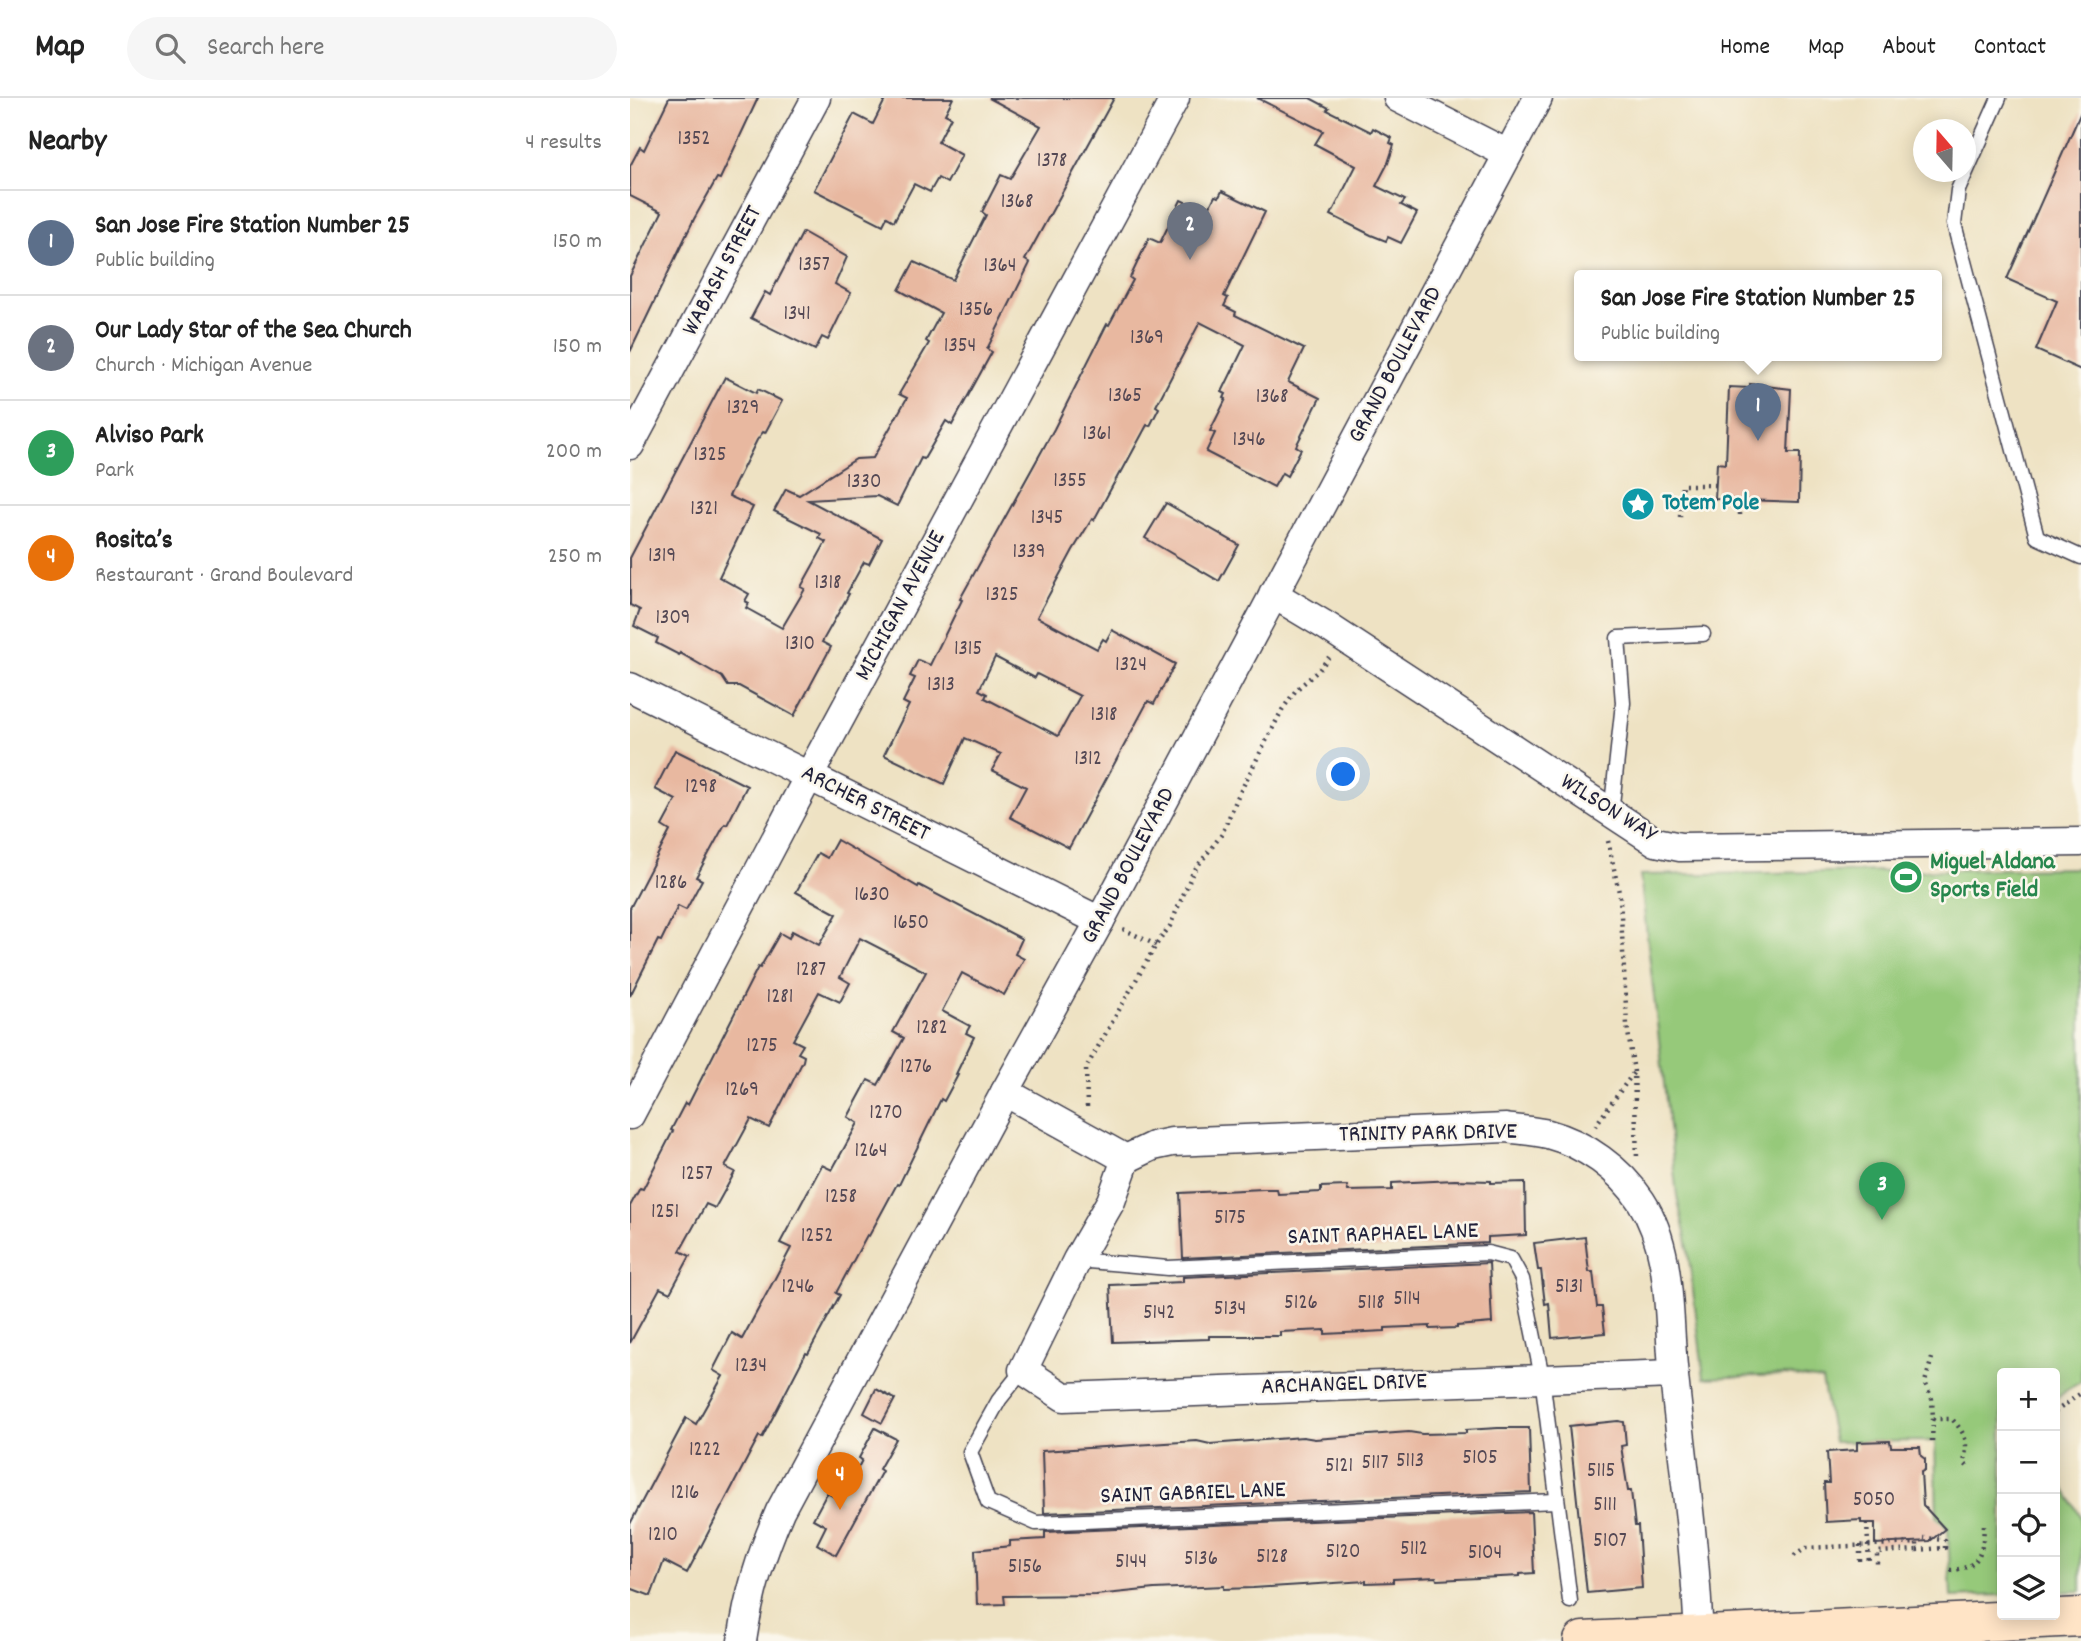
<!DOCTYPE html>
<meta charset="utf-8">
<style>
:root{--surface:#fff;--page:#f6f6f6;--text:#222;--muted:#767676;--line:#e0e0e0;--accent:#7c3aed}
body{margin:0;font-family:Dekko,sans-serif;background:var(--page);color:var(--text)}
.controls{position:absolute;right:21px;bottom:21px;display:grid;overflow:hidden;border-radius:7px;box-shadow:0 4px 18px #0003}
.controls button{width:63px;height:63px;display:grid;place-items:center;padding:0;border:0;border-bottom:2px solid var(--line);background:var(--surface);color:var(--text);font:35px sans-serif}
.compass{position:absolute;left:1283px;top:21px;width:63px;height:63px;border-radius:50%;background:var(--surface);box-shadow:0 4px 18px #0003;rotate:340deg}
.you{position:absolute;left:714px;top:677px;width:24px;height:24px;margin:-18px;border:5px solid #fff;border-radius:50%;background:#1a73e8;box-shadow:0 0 0 10px #1a73e833}
.badge{display:grid;place-items:center;width:46px;height:46px;border-radius:50%;background:var(--accent);color:#fff;font-size:23px;font-weight:700}
.pin{position:absolute;translate:-50% -58px;filter:drop-shadow(0 2px 4px #0008)}
.pin::after{content:'';position:absolute;top:37px;width:24px;height:21px;background:inherit;clip-path:polygon(0 0,100% 0,50% 100%)}
.popup{position:absolute;left:944px;top:172px;width:368px;height:91px;box-sizing:border-box;display:grid;place-content:center;border-radius:7px;background:var(--surface);filter:drop-shadow(0 2px 5px #0005);font-size:23px;white-space:nowrap;color:var(--muted)}
.popup b{font-size:26px;color:var(--text)}
.popup::after{content:'';position:absolute;left:50%;top:100%;margin-left:-14px;border:14px solid transparent;border-top-color:var(--surface)}
.list{margin:0;padding:0;list-style:none}
h2{display:flex;justify-content:space-between;align-items:center;height:91px;margin:0;padding:0 28px;font-size:30px}
h2 small{font-size:23px;font-weight:400;color:var(--muted)}
.list li{display:grid;grid-template-columns:46px 1fr auto;gap:21px;align-items:center;box-sizing:border-box;height:105px;padding:0 28px;border-top:2px solid var(--line)}
.list b{display:block;font-size:26px;white-space:nowrap}
.list p{margin:0;font-size:23px;white-space:nowrap;color:var(--muted)}
.list em{font-size:23px;font-style:normal;color:var(--muted)}
.icon{flex:none;width:38px;height:38px;fill:none;stroke:currentColor;stroke-width:2;stroke-linecap:round;stroke-linejoin:round}
.map{position:relative;flex:none;width:1451px;height:1543px;overflow:hidden}
header{display:flex;align-items:center;gap:42px;box-sizing:border-box;height:98px;padding:0 35px;background:var(--surface);border-bottom:2px solid var(--line)}
header strong{font-size:33px}
nav{display:flex;gap:38px;margin-inline-start:auto;font-size:24px}
.search{width:490px;height:63px;background:var(--page);display:flex;align-items:center;gap:18px;box-sizing:border-box;padding:0 24px;border-radius:38px;color:var(--muted);font-size:26px}
main{display:flex}
aside{flex:1;background:var(--surface)}
.map>svg:first-child{display:block}
.green{fill:#96c97a;stroke:#5c765a;stroke-width:2}
.building{fill:#e8b8a0;fill-rule:evenodd}
.lines{fill:none;stroke-linecap:round;stroke-linejoin:round}
.lane-casing{stroke:#413f4f;stroke-width:17}
.street-casing{stroke:#413f4f;stroke-width:31}
.secondary-casing{stroke:#413f4f;stroke-width:41}
.path{stroke:#413f4f;stroke-width:4.5;stroke-dasharray:2 5;stroke-linecap:butt}
.lane{stroke:#fff;stroke-width:14}
.street{stroke:#fff;stroke-width:28}
.secondary{stroke:#ffe4c6;stroke-width:38}
.labels{text-anchor:middle;dominant-baseline:central;stroke-width:5;stroke-linejoin:round;paint-order:stroke}
.number-label{font-size:21px;fill:#544854}
.street-label{font-size:24px;fill:#22223b;stroke:#fbf7ec}
.culture-label{font-size:24px;font-weight:bold;fill:#0d838f;stroke:#fbf7ec;text-anchor:start}
.leisure-label{font-size:24px;font-weight:bold;fill:#27864d;stroke:#fbf7ec;text-anchor:start}
</style>
<header>
<strong>Map</strong>
<div class="search"><svg class="icon" aria-label="search" viewBox="0 0 24 24"><circle cx="10" cy="10" r="6"/><path d="M15 15l6 6"/></svg>Search here</div>
<nav><a>Home</a><a>Map</a><a>About</a><a>Contact</a></nav>
</header>
<main>
<aside>
<h2>Nearby<small>4 results</small></h2>
<ul class="list">
<li><span class="badge" style="background:#5c6f8a">1</span><div><b>San Jose Fire Station Number 25</b><p>Public building</p></div><em>150 m</em></li>
<li><span class="badge" style="background:#6b7280">2</span><div><b>Our Lady Star of the Sea Church</b><p>Church · Michigan Avenue</p></div><em>150 m</em></li>
<li><span class="badge" style="background:#2e9e5b">3</span><div><b>Alviso Park</b><p>Park</p></div><em>200 m</em></li>
<li><span class="badge" style="background:#e8710a">4</span><div><b>Rosita’s</b><p>Restaurant · Grand Boulevard</p></div><em>250 m</em></li>
</ul>
</aside>
<div class="map">
<svg width="1451" height="1543" viewBox="0 0 1451 1543">
<rect width="100%" height="100%" fill="#fbf7ec"/>
<filter id="ink" filterUnits="userSpaceOnUse"><feTurbulence type="fractalNoise" baseFrequency=".0143" numOctaves="2"/><feDisplacementMap in="SourceGraphic" scale="14" xChannelSelector="R" yChannelSelector="G"/><feConvolveMatrix kernelMatrix="1 2 1 2 8 2 1 2 1" color-interpolation-filters="sRGB"/></filter>
<filter id="wash" filterUnits="userSpaceOnUse"><feTurbulence type="fractalNoise" baseFrequency=".00686" numOctaves="4" result="noise"/><feDisplacementMap in="SourceGraphic" scale="28" xChannelSelector="R" yChannelSelector="G"/><feGaussianBlur stdDeviation="1.57" result="paint"/><feColorMatrix in="noise" values="0 0 0 0 0 0 0 0 0 0 0 0 0 0 0 0 0 1.4 0 .05"/><feComposite in="paint" operator="in"/></filter>
<g filter="url(#wash)">
<rect width="100%" height="100%" fill="#eee2c3"/>
<!-- green -->
<g class="green">
<polygon points="1451,770 1451,1284 1438,1291 1425,1302 1425,1275 1372,1275 1372,1497 1321,1499 1318,1431 1307,1419 1305,1343 1204,1344 1192,1282 1155,1277 1074,1280 1057,1145 1047,1098 1010,777"/>
<polygon points="1425,1375 1451,1419 1451,1493 1425,1494"/>
</g>
<g id="blocks">
<!-- building -->
<g class="building">
<polygon points="39,0 128,0 90,81 87,80 64,121 0,254 0,178 32,114 0,98 0,68 10,49 14,52"/>
<polygon points="256,0 323,0 315,16 321,19 308,44 332,57 317,85 308,80 300,94 284,86 264,123 257,119 253,127 184,92 224,16 243,26"/>
<polygon points="359,0 484,0 395,162 400,165 357,251 362,254 322,327 316,323 294,361 291,360 267,408 247,398 178,402 252,441 239,466 234,464 217,495 219,496 192,544 201,549 164,618 109,588 98,588 92,579 50,555 49,557 26,545 28,540 4,528 10,512 0,507 0,460 95,279 126,295 128,291 152,303 135,335 133,334 127,342 99,398 123,409 89,479 119,496 115,503 119,505 116,510 152,530 175,491 171,489 196,444 189,440 191,436 144,413 156,391 169,397 226,361 243,360 277,300 269,296 299,245 296,243 311,215 269,192 284,164 323,182 356,117 352,114 371,77 380,81 411,28"/>
<polygon points="627,0 680,0 699,10 697,12 741,34 743,30 762,40 760,45 764,47 758,65 746,88 775,102 771,107 787,115 771,145 758,139 756,143 741,137 701,117 726,68 685,46 693,33"/>
<polygon points="1451,14 1451,272 1406,252 1427,203 1377,181"/>
<path d="M592,93L635,114L594,198L598,200L594,208L606,214L605,217L674,251L658,284L690,300L666,348L671,351L657,378L652,375L644,389L576,354L585,335L580,333L596,301L594,300L596,296L592,294L615,247L570,224L526,308L529,310L520,328L517,327L491,375L490,374L464,422L462,421L443,452L407,519L467,551L473,541L476,543L482,532L545,566L524,606L518,603L439,750L380,719L396,689L362,672L371,656L335,640L314,686L254,657L279,607L273,604L285,580L280,578L288,562L300,567L332,502L330,501L424,331L477,226L479,227L503,182L500,180L519,140L530,145L551,102L577,114L585,98L589,99ZM365,559L405,580L407,576L450,598L428,638L355,600L357,596L349,592Z"/>
<polygon points="173,134 217,159 205,186 221,195 198,242 192,239 185,252 121,220 135,194 140,197"/>
<polygon points="1120,286 1161,291 1158,355 1170,355 1169,404 1085,401 1087,365 1096,366 1099,289 1120,290"/>
<polygon points="536,405 609,447 589,483 515,440"/>
<polygon points="45,652 117,688 97,727 95,726 66,779 72,782 56,812 48,808 31,843 28,842 0,898 0,810 40,733 32,728 46,702 25,691"/>
<polygon points="207,742 288,789 289,787 392,841 385,856 394,861 374,897 332,875 312,913 340,928 336,935 344,939 326,976 328,977 314,1003 311,1001 269,1087 267,1086 239,1138 237,1137 206,1195 210,1197 178,1256 176,1255 132,1340 129,1338 57,1475 34,1463 21,1498 0,1490 0,1426 56,1320 66,1326 93,1278 83,1272 102,1235 112,1241 143,1184 161,1150 150,1145 192,1067 202,1072 228,1025 218,1019 238,982 248,987 274,940 263,934 296,874 230,840 210,879 220,885 210,904 189,894 163,942 173,947 168,955 174,958 173,963 139,1030 121,1021 95,1069 105,1074 85,1110 76,1106 50,1153 60,1158 40,1195 30,1190 0,1245 0,1108 10,1090 13,1091 43,1033 41,1032 55,1005 58,1007 128,869 130,870 150,835 159,840 162,833 189,847 207,816 166,794 188,755 197,760"/>
<polygon points="825,1082 861,1083 861,1085 895,1084 896,1137 858,1139 858,1145 553,1160 550,1095 634,1091 647,1091 648,1096 691,1094 691,1089 717,1088 718,1093 762,1092 762,1085"/>
<polygon points="955,1139 959,1174 963,1174 967,1209 972,1209 975,1235 922,1240 919,1205 915,1206 911,1172 908,1172 904,1145"/>
<polygon points="859,1165 862,1225 827,1228 827,1230 800,1231 800,1228 755,1230 755,1233 695,1236 695,1232 650,1234 650,1238 579,1238 579,1241 483,1244 480,1187 553,1184 553,1179"/>
<polygon points="246,1291 265,1301 252,1325 234,1315"/>
<polygon points="988,1323 994,1324 996,1347 991,1348 998,1393 1001,1393 1005,1428 1008,1428 1012,1490 957,1495 939,1328"/>
<polygon points="245,1330 266,1341 249,1371 252,1373 206,1457 187,1446 196,1428 183,1421 197,1395 211,1402 232,1362 229,1360"/>
<polygon points="868,1330 899,1330 901,1394 414,1415 412,1353 567,1343 580,1346 673,1339 685,1341 779,1334 792,1336 836,1335 836,1332"/>
<polygon points="1260,1343 1261,1349 1290,1349 1291,1358 1295,1361 1295,1372 1291,1374 1293,1407 1315,1431 1300,1443 1245,1446 1245,1425 1231,1425 1231,1422 1196,1424 1194,1385 1199,1385 1197,1354 1227,1352 1227,1344"/>
<polygon points="901,1414 904,1475 890,1476 890,1478 807,1482 806,1479 763,1481 763,1484 736,1485 736,1483 623,1490 594,1491 594,1488 524,1491 466,1497 374,1498 375,1506 347,1507 345,1452 380,1448 380,1443 415,1441 415,1434"/>
</g>
</g>
</g>
<g filter="url(#ink)">
<use href="#blocks" fill-opacity="0" stroke="#413f4f" stroke-width="2"/>
<g class="lines">
<defs>
<g id="lane">
<polyline points="1369,0 1328,92 1324,126 1407,439 1451,459"/>
<polyline points="981,716 993,605 988,540 1073,536"/>
<polyline points="447,1162 538,1170 858,1155 881,1161 892,1181 912,1279 940,1503"/>
<polyline points="393,1272 369,1302 340,1354 358,1404 406,1425 926,1403"/>
</g>
<g id="street">
<polyline points="768,0 878,56"/>
<polyline points="0,347 186,0"/>
<polyline points="643,496 698,529 1026,744 1050,749 1451,744"/>
<polyline points="0,589 470,823"/>
<path d="M375,994L496,1061L523,1048L542,1044L876,1030C889,1032 904,1033 918,1036C955,1046 990,1071 1011,1103C1044,1154 1037,1220 1044,1278C1053,1366 1066,1454 1069,1543"/>
<polyline points="0,1017 179,678 545,0"/>
<polyline points="496,1061 481,1103 447,1162 393,1272 434,1299 1043,1276"/>
<path d="M112,1543C119,1495 131,1457 150,1413L375,994L470,823L908,0"/>
</g>
<polyline id="secondary" points="953,1543 1451,1519"/>
</defs>
<!-- lane casing -->
<use href="#lane" class="lane-casing"/>
<!-- street casing -->
<use href="#street" class="street-casing"/>
<!-- secondary casing -->
<use href="#secondary" class="secondary-casing"/>
<!-- path -->
<g class="path">
<polyline points="1110,417 1110,402"/>
<polyline points="1050,419 1052,387 1085,387"/>
<polyline points="978,743 990,799 997,927 1004,974 1007,1060"/>
<polyline points="493,831 526,847"/>
<polyline points="457,1009 456,970 526,847 540,828 563,774 592,736 608,698 652,612 666,592 689,572 699,559"/>
<polyline points="965,1028 1004,974"/>
<path d="M1302,1260L1295,1284L1302,1301L1303,1321H1322C1337,1338 1338,1343 1334,1365L1339,1370"/>
<polyline points="1425,1314 1451,1295"/>
<polyline points="1302,1343 1303,1321"/>
<polyline points="1237,1425 1239,1466"/>
<polyline points="1230,1447 1230,1467"/>
<polyline points="1287,1452 1315,1450 1315,1442 1294,1440"/>
<polyline points="1164,1458 1176,1450 1287,1445 1287,1452 1247,1454 1247,1466"/>
<path d="M1320,1472C1350,1471 1353,1454 1354,1427"/>
</g>
<!-- lane -->
<use href="#lane" class="lane"/>
<!-- street -->
<use href="#street" class="street"/>
<!-- secondary -->
<use href="#secondary" class="secondary"/>
</g>
</g>
<!-- icons -->
<defs>
<symbol id="sight-disc" viewBox="-11 -11 22 22"><circle r="9.5" fill="#0f9aa8" stroke="#fbf7ec"/><path d="M0-6L1.8-2.2L6-1.7L2.9 1.2L3.7 5.4L0 3.3L-3.7 5.4L-2.9 1.2L-6-1.7L-1.8-2.2Z" fill="#fff"/></symbol>
<symbol id="stadium-disc" viewBox="-11 -11 22 22"><circle r="9.5" fill="#2e9e5b" stroke="#fbf7ec"/><path d="M0-5a6.5 5 0 1 0 0 10a6.5 5 0 1 0 0-10ZM-3.5-1.8h7v3.6h-7Z" fill="#fff"/></symbol>
</defs>
<g fill-rule="evenodd">
<use href="#sight-disc" x="989" y="387" width="38" height="38"/>
<use href="#stadium-disc" x="1257" y="760" width="38" height="38"/>
</g>
<g class="labels">
<!-- number labels -->
<g class="number-label">
<text x="64" y="42">1352</text>
<text x="422" y="64">1378</text>
<text x="387" y="105">1368</text>
<text x="184" y="168">1357</text>
<text x="370" y="169">1364</text>
<text x="346" y="213">1356</text>
<text x="167" y="217">1341</text>
<text x="517" y="241">1369</text>
<text x="330" y="249">1354</text>
<text x="495" y="299">1365</text>
<text x="642" y="300">1368</text>
<text x="113" y="311">1329</text>
<text x="467" y="337">1361</text>
<text x="619" y="343">1346</text>
<text x="80" y="358">1325</text>
<text x="440" y="384">1355</text>
<text x="234" y="385">1330</text>
<text x="74" y="412">1321</text>
<text x="417" y="421">1345</text>
<text x="399" y="455">1339</text>
<text x="32" y="459">1319</text>
<text x="198" y="486">1318</text>
<text x="372" y="498">1325</text>
<text x="43" y="521">1309</text>
<text x="170" y="547">1310</text>
<text x="338" y="552">1315</text>
<text x="501" y="568">1324</text>
<text x="311" y="588">1313</text>
<text x="474" y="618">1318</text>
<text x="458" y="662">1312</text>
<text x="71" y="690">1298</text>
<text x="41" y="786">1286</text>
<text x="242" y="798">1630</text>
<text x="281" y="826">1650</text>
<text x="181" y="873">1287</text>
<text x="150" y="900">1281</text>
<text x="302" y="931">1282</text>
<text x="132" y="949">1275</text>
<text x="286" y="970">1276</text>
<text x="112" y="993">1269</text>
<text x="256" y="1016">1270</text>
<text x="241" y="1054">1264</text>
<text x="67" y="1077">1257</text>
<text x="211" y="1100">1258</text>
<text x="35" y="1115">1251</text>
<text x="600" y="1121">5175</text>
<text x="187" y="1139">1252</text>
<text x="168" y="1190">1246</text>
<text x="939" y="1190">5131</text>
<text x="777" y="1202">5114</text>
<text x="671" y="1206">5126</text>
<text x="741" y="1206">5118</text>
<text x="600" y="1212">5134</text>
<text x="529" y="1216">5142</text>
<text x="121" y="1269">1234</text>
<text x="75" y="1353">1222</text>
<text x="850" y="1361">5105</text>
<text x="780" y="1364">5113</text>
<text x="745" y="1366">5117</text>
<text x="709" y="1369">5121</text>
<text x="971" y="1374">5115</text>
<text x="55" y="1396">1216</text>
<text x="1244" y="1403">5050</text>
<text x="975" y="1408">5111</text>
<text x="33" y="1438">1210</text>
<text x="980" y="1444">5107</text>
<text x="784" y="1452">5112</text>
<text x="713" y="1455">5120</text>
<text x="855" y="1456">5104</text>
<text x="642" y="1460">5128</text>
<text x="571" y="1462">5136</text>
<text x="501" y="1465">5144</text>
<text x="395" y="1470">5156</text>
</g>
<!-- street labels -->
<g class="street-label">
<text transform="translate(93 173) rotate(-62)">WABASH STREET</text>
<text transform="translate(766 267) rotate(-62)">GRAND BOULEVARD</text>
<text transform="translate(271 508) rotate(-62)">MICHIGAN AVENUE</text>
<text transform="translate(235 706) rotate(27)">ARCHER STREET</text>
<text transform="translate(978 711) rotate(32)">WILSON WAY</text>
<text transform="translate(499 768) rotate(-62)">GRAND BOULEVARD</text>
<text transform="translate(798 1036) rotate(-1)">TRINITY PARK DRIVE</text>
<text transform="translate(753 1137) rotate(-2)">SAINT RAPHAEL LANE</text>
<text transform="translate(714 1287) rotate(-2)">ARCHANGEL DRIVE</text>
<text transform="translate(563 1396) rotate(-2)">SAINT GABRIEL LANE</text>
</g>
<!-- culture labels -->
<g class="culture-label">
<text x="1032" y="406">Totem Pole</text>
</g>
<!-- leisure labels -->
<g class="leisure-label">
<text x="1300" y="765">Miguel Aldana<tspan x="1300" dy="28">Sports Field</tspan></text>
</g>
</g>
</svg>
<div class="controls">
<button>+</button>
<button>−</button>
<button><svg class="icon" aria-label="locate" viewBox="0 0 24 24"><circle cx="12" cy="12" r="6"/><path d="M12 2v4M12 18v4M2 12h4M18 12h4"/></svg></button>
<button><svg class="icon" aria-label="layers" viewBox="0 0 24 24"><path d="M12 4l9 5-9 5-9-5zM3 14l9 5 9-5"/></svg></button>
</div>
<svg class="compass" viewBox="-18 -18 36 36"><path d="M0-13l5 13h-10z" fill="#e53935"/><path d="M0 13l5-13h-10z" fill="#767676"/></svg>
<div class="you"></div>
<div class="pin badge" style="left:1128px;top:343px;background:#5c6f8a">1</div>
<div class="popup"><b>San Jose Fire Station Number 25</b>Public building</div>
<div class="pin badge" style="left:560px;top:162px;background:#6b7280">2</div>
<div class="pin badge" style="left:1252px;top:1122px;background:#2e9e5b">3</div>
<div class="pin badge" style="left:210px;top:1412px;background:#e8710a">4</div>
</div>
</main>
